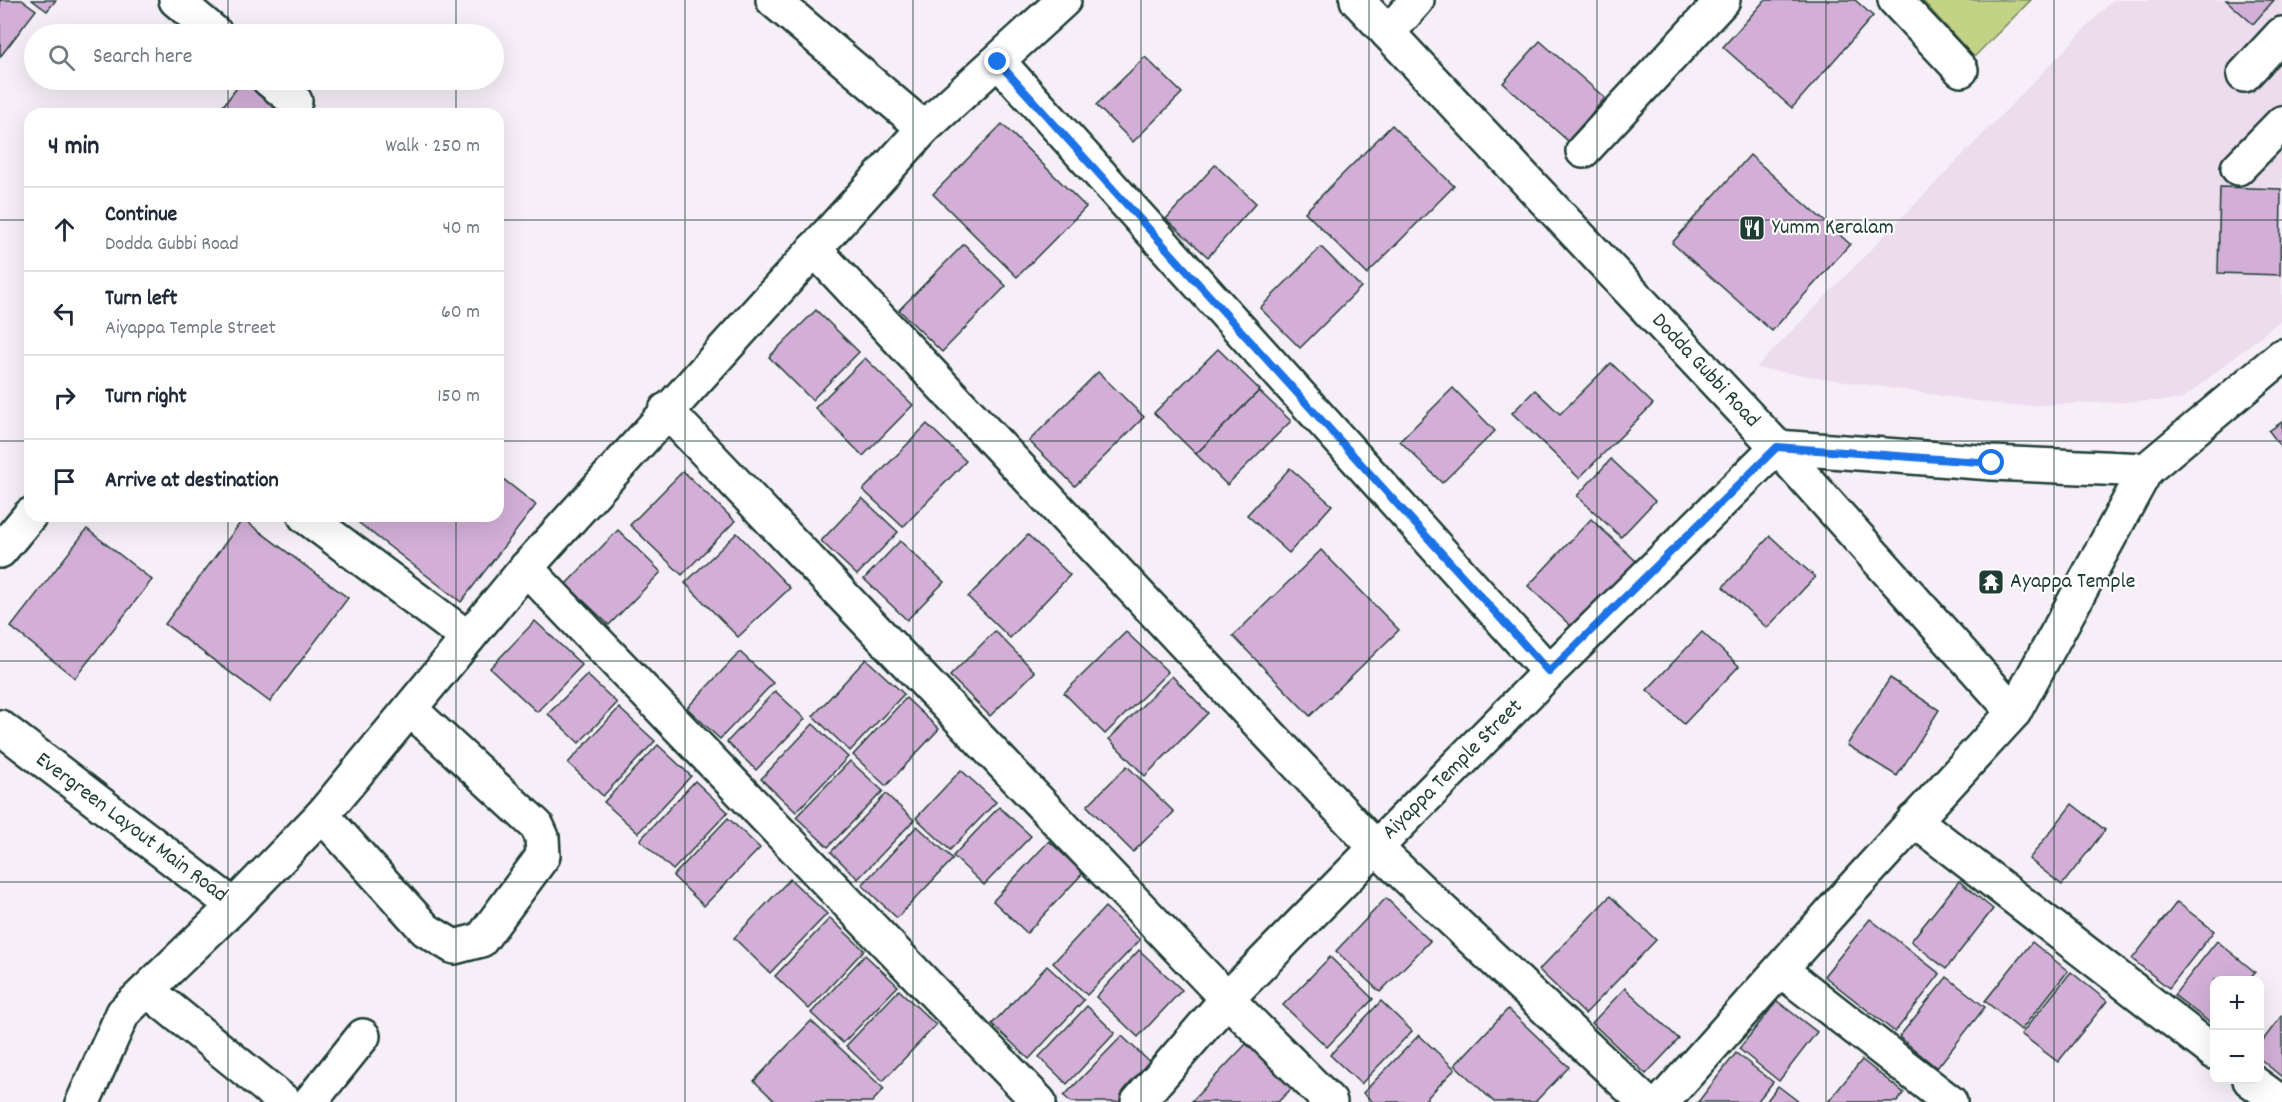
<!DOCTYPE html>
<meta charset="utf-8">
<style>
:root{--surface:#fff;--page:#f6f6f7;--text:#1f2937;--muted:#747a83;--line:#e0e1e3}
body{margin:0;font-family:Dekko,sans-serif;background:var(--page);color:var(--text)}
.controls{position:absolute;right:18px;bottom:18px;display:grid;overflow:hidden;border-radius:12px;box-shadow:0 6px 24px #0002}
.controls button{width:54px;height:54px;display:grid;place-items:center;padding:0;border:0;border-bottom:2px solid var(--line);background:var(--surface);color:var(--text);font:30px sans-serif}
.stop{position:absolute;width:18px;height:18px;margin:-14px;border:4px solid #1a73e8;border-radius:50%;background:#fff}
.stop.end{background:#1a73e8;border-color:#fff;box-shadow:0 2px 6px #0008}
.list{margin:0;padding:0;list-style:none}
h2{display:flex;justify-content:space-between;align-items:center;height:78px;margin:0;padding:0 24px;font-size:26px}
h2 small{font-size:20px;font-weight:400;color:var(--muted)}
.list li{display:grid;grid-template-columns:39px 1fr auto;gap:18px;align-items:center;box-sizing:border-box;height:84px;padding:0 24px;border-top:2px solid var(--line)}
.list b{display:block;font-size:22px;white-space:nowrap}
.list p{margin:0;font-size:20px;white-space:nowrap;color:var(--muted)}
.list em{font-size:20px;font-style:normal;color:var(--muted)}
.icon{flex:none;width:33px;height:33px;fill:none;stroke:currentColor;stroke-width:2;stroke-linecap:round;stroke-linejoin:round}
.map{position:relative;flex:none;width:2282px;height:1102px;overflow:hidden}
.search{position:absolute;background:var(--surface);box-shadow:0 6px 24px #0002;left:24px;top:24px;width:480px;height:66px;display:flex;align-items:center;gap:15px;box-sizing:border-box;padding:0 21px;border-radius:33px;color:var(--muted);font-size:22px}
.panel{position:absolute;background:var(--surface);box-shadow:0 6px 24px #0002;left:24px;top:108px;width:480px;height:414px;border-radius:18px}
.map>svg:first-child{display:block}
.built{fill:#ecdcee}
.green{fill:#c4d286;stroke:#72885d;stroke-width:1.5}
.building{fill:#d3afd8;stroke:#1f3d34;stroke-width:1.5}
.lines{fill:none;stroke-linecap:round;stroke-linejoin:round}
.minor-casing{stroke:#1f3d34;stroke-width:38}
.minor{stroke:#fff;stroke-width:33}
.route{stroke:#1a73e8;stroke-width:8}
.grid{fill:none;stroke:#1f3d34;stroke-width:1.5;stroke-opacity:0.55}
.labels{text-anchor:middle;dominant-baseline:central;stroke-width:4.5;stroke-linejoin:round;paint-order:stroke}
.poi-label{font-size:22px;fill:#1f3d34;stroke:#fff;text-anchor:start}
.street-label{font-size:22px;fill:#1f3d34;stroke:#fff}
</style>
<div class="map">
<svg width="2282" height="1102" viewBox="0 0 2282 1102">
<rect width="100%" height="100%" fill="#f6eff7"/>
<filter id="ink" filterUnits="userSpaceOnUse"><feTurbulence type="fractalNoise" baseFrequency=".0167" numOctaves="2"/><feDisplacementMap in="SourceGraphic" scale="12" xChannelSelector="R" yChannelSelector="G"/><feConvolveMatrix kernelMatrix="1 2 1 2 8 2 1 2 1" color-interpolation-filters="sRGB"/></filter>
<g filter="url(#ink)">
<!-- built -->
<polygon class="built" points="2113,0 2282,0 2282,319 2181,400 2010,406 1756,368"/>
<!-- green -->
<polygon class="green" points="1922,0 2031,0 1974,57"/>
<!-- building -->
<g class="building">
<polygon points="0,0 22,0 36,10 0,57"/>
<polygon points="32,0 56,0 47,11"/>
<polygon points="1765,0 1855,0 1873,16 1792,108 1723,47"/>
<polygon points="2226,0 2274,0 2253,24"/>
<polygon points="1540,41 1605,98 1568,141 1503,83"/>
<polygon points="1145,57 1182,93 1133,142 1096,105"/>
<polygon points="243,80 263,80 285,114 217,114"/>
<polygon points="243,80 263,80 285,114 217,114"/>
<polygon points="1002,124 1086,207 1017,277 933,194"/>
<polygon points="1392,125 1454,186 1367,274 1305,212"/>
<polygon points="1750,155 1850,244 1772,331 1672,243"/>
<polygon points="1215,165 1256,203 1208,257 1166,219"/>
<polygon points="2220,187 2281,189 2280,275 2218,273"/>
<polygon points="964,244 1006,286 942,352 899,310"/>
<polygon points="1321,247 1361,287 1300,348 1260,308"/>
<polygon points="816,310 859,352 812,400 769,357"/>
<polygon points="1218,349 1260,390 1196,454 1154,413"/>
<polygon points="865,358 913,405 863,456 815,408"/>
<polygon points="1611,363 1653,404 1579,478 1512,413 1535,390 1560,414"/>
<polygon points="1098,372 1144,417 1075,486 1029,441"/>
<polygon points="1453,388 1495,431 1442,483 1400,441"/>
<polygon points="1259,391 1291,421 1227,485 1196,454"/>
<polygon points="2282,422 2282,448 2269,431"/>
<polygon points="927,424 966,461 903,527 863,490"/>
<polygon points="1611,459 1655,501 1621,537 1577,496"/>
<polygon points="1290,468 1332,505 1289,553 1247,515"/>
<polygon points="683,471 735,521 682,575 630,525"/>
<polygon points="498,475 536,505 461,602 350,516 498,516"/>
<polygon points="862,498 898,532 857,575 821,541"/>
<polygon points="243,519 348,598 270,702 165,624"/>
<polygon points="1591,519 1636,561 1573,628 1528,586"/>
<polygon points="87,529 152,580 75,678 11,627"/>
<polygon points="618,530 661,572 609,625 566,584"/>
<polygon points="737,533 790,588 738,637 685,583"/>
<polygon points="1028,535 1070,575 1010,638 968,597"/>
<polygon points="1770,536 1815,577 1767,628 1723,587"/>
<polygon points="900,541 944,582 907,620 864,579"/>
<polygon points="1321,550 1399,630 1310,716 1233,636"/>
<polygon points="535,621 582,665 537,712 490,668"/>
<polygon points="995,631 1035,672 990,716 950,676"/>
<polygon points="1126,632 1168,672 1105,734 1064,693"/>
<polygon points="1702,632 1739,666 1684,724 1647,690"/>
<polygon points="740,652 773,683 720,739 687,708"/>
<polygon points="866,659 904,694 850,751 813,716"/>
<polygon points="587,675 617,703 579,743 548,714"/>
<polygon points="1172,676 1208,713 1145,776 1109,739"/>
<polygon points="1890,678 1939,710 1897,776 1847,745"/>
<polygon points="775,691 805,719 756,770 727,742"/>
<polygon points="906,698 939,729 886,786 853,755"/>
<polygon points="619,708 655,741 603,796 568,763"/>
<polygon points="813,724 848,757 796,812 761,779"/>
<polygon points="658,745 691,776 638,833 604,802"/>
<polygon points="850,761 883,791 828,847 796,817"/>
<polygon points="1127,766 1174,812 1133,852 1087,806"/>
<polygon points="961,770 996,802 950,850 916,818"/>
<polygon points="695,781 728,812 673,870 640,840"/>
<polygon points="886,794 914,820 858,879 831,852"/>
<polygon points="2072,804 2105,830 2062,885 2029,859"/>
<polygon points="999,807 1031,836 984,885 953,856"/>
<polygon points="728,818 760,848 704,906 673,876"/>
<polygon points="917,826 953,859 897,918 862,885"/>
<polygon points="1049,841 1083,873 1027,933 993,901"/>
<polygon points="790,879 827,914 770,973 734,938"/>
<polygon points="1959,881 1993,909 1946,969 1911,941"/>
<polygon points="1610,896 1656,940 1585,1014 1539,970"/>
<polygon points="1386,898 1430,941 1380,992 1336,951"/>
<polygon points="2177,902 2214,931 2169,988 2132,959"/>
<polygon points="1105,907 1140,940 1087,995 1053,963"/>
<polygon points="830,918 864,950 809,1009 775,976"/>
<polygon points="1870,919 1940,974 1895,1032 1824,976"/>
<polygon points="2217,941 2255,972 2248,980 2214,980 2213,1025 2174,995"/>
<polygon points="2032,942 2068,971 2021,1030 1985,1001"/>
<polygon points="1139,950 1182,990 1138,1037 1096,997"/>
<polygon points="865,955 898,986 843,1043 811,1013"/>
<polygon points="1330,957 1373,999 1327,1047 1283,1005"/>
<polygon points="1047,966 1084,1000 1029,1059 992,1024"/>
<polygon points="2071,972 2107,1001 2058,1062 2021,1034"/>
<polygon points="1947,977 1985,1007 1937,1068 1899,1037"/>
<polygon points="1625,988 1679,1039 1646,1074 1592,1023"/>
<polygon points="899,990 936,1025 883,1081 846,1046"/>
<polygon points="1381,1001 1412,1031 1361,1084 1330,1055"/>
<polygon points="1777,1001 1817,1032 1779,1081 1739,1049"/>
<polygon points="1087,1006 1115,1033 1067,1084 1039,1057"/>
<polygon points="1508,1009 1569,1067 1535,1102 1494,1102 1455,1065"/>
<polygon points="2282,1015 2282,1077 2260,1059 2260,1044"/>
<polygon points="811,1021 884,1089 872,1102 776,1102 754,1081"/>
<polygon points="1419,1035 1455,1069 1423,1102 1373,1102 1363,1093"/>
<polygon points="1122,1036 1156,1068 1124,1102 1071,1102 1064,1096"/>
<polygon points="1247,1043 1293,1087 1278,1102 1191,1102"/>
<polygon points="1736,1053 1773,1082 1757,1102 1698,1102"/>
<polygon points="1862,1060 1904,1093 1897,1102 1828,1102"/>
<polygon points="1778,1086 1799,1102 1766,1102"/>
</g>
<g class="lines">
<defs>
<g id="minor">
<polyline points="176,0 216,34"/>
<polyline points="773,0 924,128"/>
<polyline points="1357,0 1777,447 1992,463 2146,470 2282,356"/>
<polyline points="1895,0 1961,70"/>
<polyline points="1388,33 1417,0"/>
<polyline points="998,61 1549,672"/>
<polyline points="2244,75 2282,34"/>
<polyline points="269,80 295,101"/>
<polyline points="1583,151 1723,0"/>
<polyline points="2238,168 2282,123"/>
<polyline points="814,249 1376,848 1645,1102"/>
<polyline points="666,410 1227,999 1330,1102"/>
<polyline points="305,516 468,638"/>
<polyline points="0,551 30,515"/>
<polyline points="526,568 1039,1102"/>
<polyline points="0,727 234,906"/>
<polyline points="322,815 426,930 454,947 481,940 543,856 542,837 537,826 410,709"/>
<polyline points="1914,820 2214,1052"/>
<polyline points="1781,970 1950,1102"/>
<polyline points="147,990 285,1102"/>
<polyline points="2250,1080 2280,1102"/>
<polyline points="83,1102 123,1013 234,906 322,815 526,568 924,128 1064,0"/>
<polyline points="310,1102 363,1036"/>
<polyline points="1138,1102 1227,999 1549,672 1777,447 2014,712"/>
<polyline points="1662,1102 1851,890 2014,712 2146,470"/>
</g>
</defs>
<!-- minor casing -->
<use href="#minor" class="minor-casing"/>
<!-- minor -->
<use href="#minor" class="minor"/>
</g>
</g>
<g class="lines" filter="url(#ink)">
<!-- route -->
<polyline class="route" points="998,62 1549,672 1777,447 1992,463"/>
</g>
<!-- grid -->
<path class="grid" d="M228,0V34M456,0V34M685,0V1102M913,0V1102M1141,0V1102M1369,0V1102M1597,0V1102M1826,0V1102M2054,0V1102M228,80V114M456,80V114M0,220H30M498,220H2282M0,441H30M498,441H2282M228,516V1102M456,516V1102M0,661H2282M0,882H2282"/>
<!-- icons -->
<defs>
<symbol id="restaurant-square" viewBox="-11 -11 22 22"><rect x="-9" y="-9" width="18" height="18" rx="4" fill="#1f3d34" stroke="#fff"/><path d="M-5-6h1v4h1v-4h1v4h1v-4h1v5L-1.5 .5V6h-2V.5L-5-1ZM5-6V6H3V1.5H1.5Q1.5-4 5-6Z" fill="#fff"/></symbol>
<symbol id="temple-square" viewBox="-11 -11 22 22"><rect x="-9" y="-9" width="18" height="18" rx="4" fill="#1f3d34" stroke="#fff"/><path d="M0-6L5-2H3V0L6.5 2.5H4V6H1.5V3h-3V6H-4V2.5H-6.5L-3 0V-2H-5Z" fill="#fff"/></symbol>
</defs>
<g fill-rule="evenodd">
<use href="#restaurant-square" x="1737" y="213" width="30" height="30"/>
<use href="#temple-square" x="1976" y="567" width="30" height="30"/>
</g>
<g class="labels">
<!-- poi labels -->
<g class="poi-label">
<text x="1772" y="228">Yumm Keralam</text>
<text x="2010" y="582">Ayappa Temple</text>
</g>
<!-- street labels -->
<g class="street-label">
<text transform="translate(1705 371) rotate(47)">Dodda Gubbi Road</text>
<text transform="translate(1453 770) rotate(-45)">Aiyappa Temple Street</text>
<text transform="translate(131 828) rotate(37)">Evergreen Layout Main Road</text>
</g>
</g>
</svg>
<div class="controls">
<button>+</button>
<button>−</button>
</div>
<div class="stop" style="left:1992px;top:463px"></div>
<div class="stop end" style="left:998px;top:62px"></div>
<div class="search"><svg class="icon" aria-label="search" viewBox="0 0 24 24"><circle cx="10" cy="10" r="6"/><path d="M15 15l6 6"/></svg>Search here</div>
<section class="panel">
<h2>4 min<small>Walk · 250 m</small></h2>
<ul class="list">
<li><svg class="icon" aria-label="ahead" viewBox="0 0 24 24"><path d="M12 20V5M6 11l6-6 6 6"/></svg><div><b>Continue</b><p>Dodda Gubbi Road</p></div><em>40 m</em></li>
<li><svg class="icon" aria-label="left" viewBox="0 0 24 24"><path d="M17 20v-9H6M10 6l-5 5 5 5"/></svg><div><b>Turn left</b><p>Aiyappa Temple Street</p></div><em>60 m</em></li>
<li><svg class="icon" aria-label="right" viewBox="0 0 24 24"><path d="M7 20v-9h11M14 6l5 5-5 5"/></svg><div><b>Turn right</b></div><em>150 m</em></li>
<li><svg class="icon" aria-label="arrive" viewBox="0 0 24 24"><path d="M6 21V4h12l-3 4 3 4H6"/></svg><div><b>Arrive at destination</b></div></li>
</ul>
</section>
</div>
